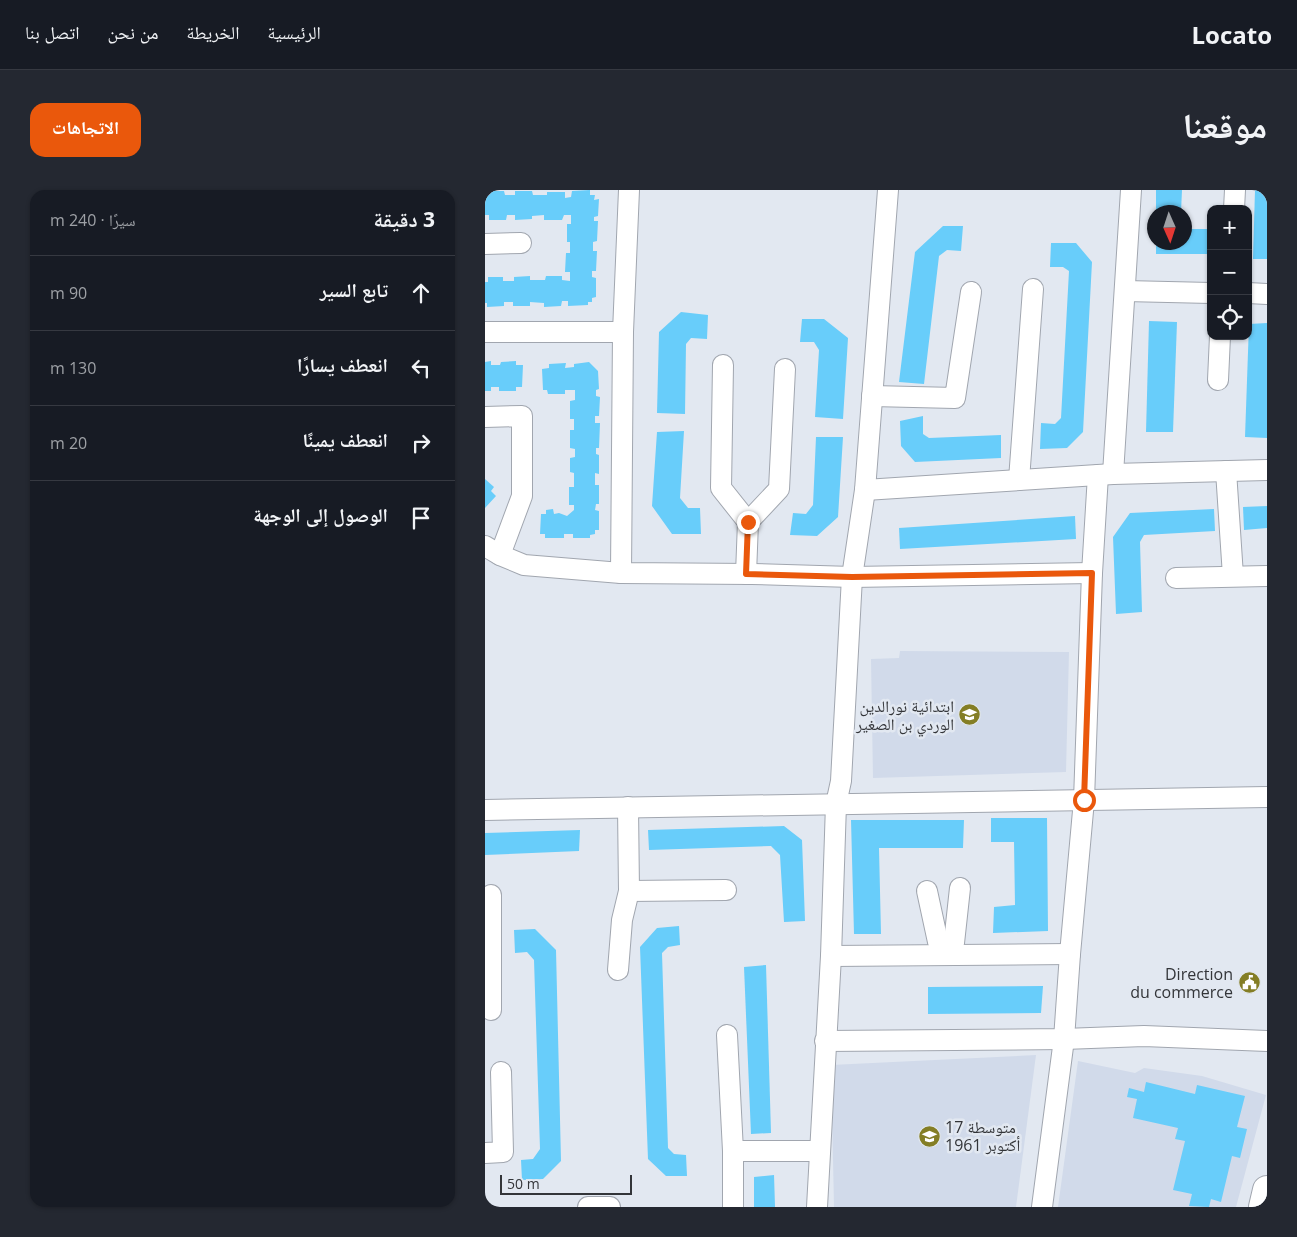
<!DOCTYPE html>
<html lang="ar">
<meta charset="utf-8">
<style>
:root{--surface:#171b24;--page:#242831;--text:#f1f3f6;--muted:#9ea1a6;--line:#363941;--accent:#ea580c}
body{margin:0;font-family:"Open Sans","Noto Naskh Arabic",sans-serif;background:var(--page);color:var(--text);direction:rtl}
.controls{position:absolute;right:15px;top:15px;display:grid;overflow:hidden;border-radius:10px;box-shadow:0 1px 4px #0004}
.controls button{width:45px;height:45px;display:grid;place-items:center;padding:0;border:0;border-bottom:1px solid var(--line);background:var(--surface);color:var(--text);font:25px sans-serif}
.compass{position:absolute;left:662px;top:15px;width:45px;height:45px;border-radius:50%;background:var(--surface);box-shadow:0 1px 4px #0004;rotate:177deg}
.scale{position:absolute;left:15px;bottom:12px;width:132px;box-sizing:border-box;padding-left:5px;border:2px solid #333539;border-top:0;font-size:14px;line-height:18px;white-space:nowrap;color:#333539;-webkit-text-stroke:4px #e2e8f1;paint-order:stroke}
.stop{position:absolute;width:15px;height:15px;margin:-11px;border:4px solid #ea580c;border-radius:50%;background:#fff}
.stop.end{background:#ea580c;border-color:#fff;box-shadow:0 1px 5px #0008}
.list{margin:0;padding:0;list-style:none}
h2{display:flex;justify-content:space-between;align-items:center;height:65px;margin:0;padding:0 20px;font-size:21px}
h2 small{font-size:16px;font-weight:400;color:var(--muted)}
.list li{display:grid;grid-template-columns:32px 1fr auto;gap:15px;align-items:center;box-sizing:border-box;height:75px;padding:0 20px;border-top:1px solid var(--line)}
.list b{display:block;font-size:19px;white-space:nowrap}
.list em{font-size:16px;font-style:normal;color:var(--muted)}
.icon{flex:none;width:28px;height:28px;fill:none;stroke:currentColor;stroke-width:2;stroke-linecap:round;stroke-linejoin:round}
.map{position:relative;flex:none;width:782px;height:1017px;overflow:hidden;direction:ltr;border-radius:15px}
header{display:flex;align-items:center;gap:30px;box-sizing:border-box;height:70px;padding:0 25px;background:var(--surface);border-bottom:1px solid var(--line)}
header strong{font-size:24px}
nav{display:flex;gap:28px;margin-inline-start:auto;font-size:18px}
.intro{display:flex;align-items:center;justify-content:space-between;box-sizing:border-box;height:120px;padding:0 30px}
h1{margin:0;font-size:35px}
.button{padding:12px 22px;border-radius:15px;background:var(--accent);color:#fff;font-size:18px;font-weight:700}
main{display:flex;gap:30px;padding:0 30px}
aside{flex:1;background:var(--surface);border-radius:15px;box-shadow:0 1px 4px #0004}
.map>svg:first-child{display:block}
.built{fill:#d1daea}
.building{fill:#68cdfa}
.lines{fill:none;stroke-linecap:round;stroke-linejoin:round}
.street-casing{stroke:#a1a6af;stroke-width:22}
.secondary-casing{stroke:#a1a6af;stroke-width:30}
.street{stroke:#fff;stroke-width:20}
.secondary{stroke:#fff;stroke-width:28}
.route{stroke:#ea580c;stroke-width:6}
.labels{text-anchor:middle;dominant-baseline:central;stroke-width:5;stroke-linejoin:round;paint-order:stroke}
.poi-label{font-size:16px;fill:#333539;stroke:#e2e8f1;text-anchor:end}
</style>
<header>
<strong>Locato</strong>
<nav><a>الرئيسية</a><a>الخريطة</a><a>من نحن</a><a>اتصل بنا</a></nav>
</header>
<div class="intro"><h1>موقعنا</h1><a class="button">الاتجاهات</a></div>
<main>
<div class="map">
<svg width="782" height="1017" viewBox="0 0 782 1017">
<rect width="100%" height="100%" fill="#e2e8f1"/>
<!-- built -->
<g class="built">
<polygon points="415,461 584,462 581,582 388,588 386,469 414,468"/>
<polygon points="551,865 531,1017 349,1017 346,875"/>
<polygon points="593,871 650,883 659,878 717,886 781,905 751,1017 573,1017"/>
</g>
<!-- building -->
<g class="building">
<polygon points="105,0 105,5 110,5 109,10 114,9 113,26 109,27 109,31 113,31 112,51 108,52 108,61 112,61 111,81 107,81 107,87 111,88 111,107 107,108 107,112 103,112 103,115 83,116 83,111 77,111 76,116 59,117 59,113 45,112 45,116 28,116 28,112 19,112 19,116 2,117 2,113 0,113 0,92 3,92 3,87 18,87 18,91 29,91 29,87 45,86 45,90 60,90 61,86 77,86 77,90 85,91 85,82 80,82 81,63 85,63 85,52 82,52 82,34 86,34 86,25 79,25 77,30 59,30 59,25 47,26 47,29 30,30 30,25 22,25 21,30 4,30 4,25 0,25 0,5 5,5 4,1 19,1 20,5 30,5 30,1 47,1 48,5 62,5 62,2 80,2 80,8 86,7 87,1"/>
<polygon points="671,0 697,0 696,22 671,22"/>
<polygon points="770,0 782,0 782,69 768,69"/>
<polygon points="458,36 478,36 476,61 462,60 454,66 439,194 414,192 430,62"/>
<polygon points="699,39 723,39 722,64 671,64 671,52 699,52"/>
<polygon points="566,53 591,53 607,72 598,242 582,258 555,259 556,233 570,234 576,228 584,81 578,77 565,77"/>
<polygon points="196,122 223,125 222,149 206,148 201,154 200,224 172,223 174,142"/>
<polygon points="317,129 339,129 363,148 358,229 330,227 334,160 329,152 315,152"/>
<polygon points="664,131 692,132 688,242 661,242"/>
<polygon points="782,133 782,248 760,247 764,134"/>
<polygon points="6,171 6,175 15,175 16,172 31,171 31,175 38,175 37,197 31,197 31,201 14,201 14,197 6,197 6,201 0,201 0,172"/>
<polygon points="104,172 113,181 114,199 111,200 111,206 115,207 114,226 110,226 110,233 115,233 114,258 111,258 111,264 114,265 114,284 110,283 110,295 114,295 114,314 111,314 110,320 114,321 114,340 110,340 110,344 105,345 105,348 88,348 88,344 79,344 79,348 60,348 60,344 55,344 56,324 61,324 61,320 68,319 69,324 74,323 82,326 89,320 89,315 84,315 84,297 89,297 89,283 85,282 85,268 90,267 90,259 85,258 85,240 89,240 89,229 85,229 85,211 90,210 90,200 80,200 80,204 63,204 62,200 58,200 57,179 64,178 64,174 81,173 80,178 89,177 89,174"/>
<polygon points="438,226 438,244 444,248 516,245 516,268 430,272 416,256 415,231"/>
<polygon points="199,241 195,308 203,318 215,318 216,344 187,344 167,316 172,242"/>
<polygon points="331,247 358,247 353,327 332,346 305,345 308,323 321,324 328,315"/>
<polygon points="0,289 9,297 6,301 11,306 0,318"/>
<polygon points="782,316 782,338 759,340 758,317"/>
<polygon points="729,319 730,341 659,345 655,352 657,422 631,424 628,347 645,323"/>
<polygon points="590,326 591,349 415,359 414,338"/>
<polygon points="506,628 562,628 563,741 508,743 509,717 530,715 529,652 506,652"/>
<polygon points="366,630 479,630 478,658 394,658 396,744 369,744"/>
<polygon points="299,636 317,650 320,731 299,732 295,665 286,656 164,660 163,640"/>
<polygon points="95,640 94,661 0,665 0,643"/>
<polygon points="194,736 195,755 183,757 177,763 183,958 189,964 201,965 202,986 181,986 163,969 155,757 172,738"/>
<polygon points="50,739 71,760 76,971 58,989 37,990 36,970 48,969 55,959 49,770 42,762 30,763 29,740"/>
<polygon points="281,775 286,943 266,944 259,777"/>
<polygon points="558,796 556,823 443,824 443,797"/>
<polygon points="661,892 710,904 712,895 760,906 752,937 762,939 755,968 747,966 736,1012 726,1009 724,1017 704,1016 707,1004 688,1000 700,951 690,949 693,938 648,928 652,909 642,907 644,898 659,902"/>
<polygon points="289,985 290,1017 269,1017 269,987"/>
</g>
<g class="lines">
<defs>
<g id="street">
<polyline points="749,19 750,0"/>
<polyline points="0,54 36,53"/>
<polyline points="640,101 726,103"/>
<polyline points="763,103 782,104"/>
<polyline points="0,142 138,142"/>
<polyline points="238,175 236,298 263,332"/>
<polyline points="733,190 735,146"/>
<polyline points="387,206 470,208 486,102"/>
<polyline points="0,227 37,226 37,306 15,365"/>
<polyline points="741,281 748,386"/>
<polyline points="628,284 646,0"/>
<polyline points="534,290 548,99"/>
<polyline points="380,300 628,284 782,280"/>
<polyline points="0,356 15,365 39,375 136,383 267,384 367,387 607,383"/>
<polyline points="136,383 138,142 144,0"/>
<polyline points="261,384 263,332 294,299 300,179"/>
<polyline points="691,388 782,386"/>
<polyline points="0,620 782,607"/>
<polyline points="144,701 241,700"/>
<polyline points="442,701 453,752 460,752"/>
<polyline points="460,765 460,752 469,753 475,698"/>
<polyline points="346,766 585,764"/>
<polyline points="133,780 137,730 144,701 143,617"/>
<polyline points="6,820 6,705"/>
<polyline points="242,845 248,961"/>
<polyline points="340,851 579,849 659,846 782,851"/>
<polyline points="0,963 18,962 16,882"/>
<polyline points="103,1017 125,1017"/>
<polyline points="248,1017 248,961 335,961"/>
<polyline points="332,1017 346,766 351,614 356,591 367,387 380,300 403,0"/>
<polyline points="557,1017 579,849 585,764 599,610 607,383 613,285"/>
</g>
<polyline id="secondary" points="778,1017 782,1000"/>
</defs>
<!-- street casing -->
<use href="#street" class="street-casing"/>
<!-- secondary casing -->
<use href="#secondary" class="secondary-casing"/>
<!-- street -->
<use href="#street" class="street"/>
<!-- secondary -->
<use href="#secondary" class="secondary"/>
</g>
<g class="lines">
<!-- route -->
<polyline class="route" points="263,332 261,384 367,387 607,383 599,610"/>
</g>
<!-- icons -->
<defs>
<symbol id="school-disc" viewBox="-11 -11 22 22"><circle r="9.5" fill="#847e25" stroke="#e2e8f1"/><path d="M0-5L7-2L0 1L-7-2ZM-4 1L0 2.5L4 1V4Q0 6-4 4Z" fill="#fff"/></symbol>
<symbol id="civic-disc" viewBox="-11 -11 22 22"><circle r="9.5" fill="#847e25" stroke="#e2e8f1"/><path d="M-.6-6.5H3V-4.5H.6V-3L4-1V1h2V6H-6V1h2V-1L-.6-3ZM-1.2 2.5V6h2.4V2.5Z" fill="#fff"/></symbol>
</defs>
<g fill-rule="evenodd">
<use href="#school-disc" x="472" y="512" width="25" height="25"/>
<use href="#civic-disc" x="752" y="780" width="25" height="25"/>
<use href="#school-disc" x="432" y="934" width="25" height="25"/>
</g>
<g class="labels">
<!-- poi labels -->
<g class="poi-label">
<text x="469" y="516">ابتدائية نورالدين<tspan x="469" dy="18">الوردي بن الصغير</tspan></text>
<text x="748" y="784">Direction<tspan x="748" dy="18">du commerce</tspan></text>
<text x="460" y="937" text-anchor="start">متوسطة 17<tspan x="460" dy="18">أكتوبر 1961</tspan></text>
</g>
</g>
</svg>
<div class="controls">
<button>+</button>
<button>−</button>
<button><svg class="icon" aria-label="locate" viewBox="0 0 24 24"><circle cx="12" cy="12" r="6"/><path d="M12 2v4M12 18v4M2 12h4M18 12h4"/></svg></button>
</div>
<svg class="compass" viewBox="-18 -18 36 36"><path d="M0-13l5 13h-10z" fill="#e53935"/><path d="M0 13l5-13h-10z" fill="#9ea1a6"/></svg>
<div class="scale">50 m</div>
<div class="stop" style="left:599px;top:610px"></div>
<div class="stop end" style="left:263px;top:332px"></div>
</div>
<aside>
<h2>3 دقيقة<small>سيرًا · 240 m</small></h2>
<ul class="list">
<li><svg class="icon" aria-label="ahead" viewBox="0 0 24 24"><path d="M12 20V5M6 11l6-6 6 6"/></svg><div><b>تابع السير</b></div><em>90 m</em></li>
<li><svg class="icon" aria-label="left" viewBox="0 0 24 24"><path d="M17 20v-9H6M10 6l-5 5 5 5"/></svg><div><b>انعطف يسارًا</b></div><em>130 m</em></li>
<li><svg class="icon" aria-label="right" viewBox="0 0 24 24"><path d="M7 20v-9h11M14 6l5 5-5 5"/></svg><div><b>انعطف يمينًا</b></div><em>20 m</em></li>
<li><svg class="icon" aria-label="arrive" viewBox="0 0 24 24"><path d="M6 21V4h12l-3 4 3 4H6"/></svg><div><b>الوصول إلى الوجهة</b></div></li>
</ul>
</aside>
</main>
